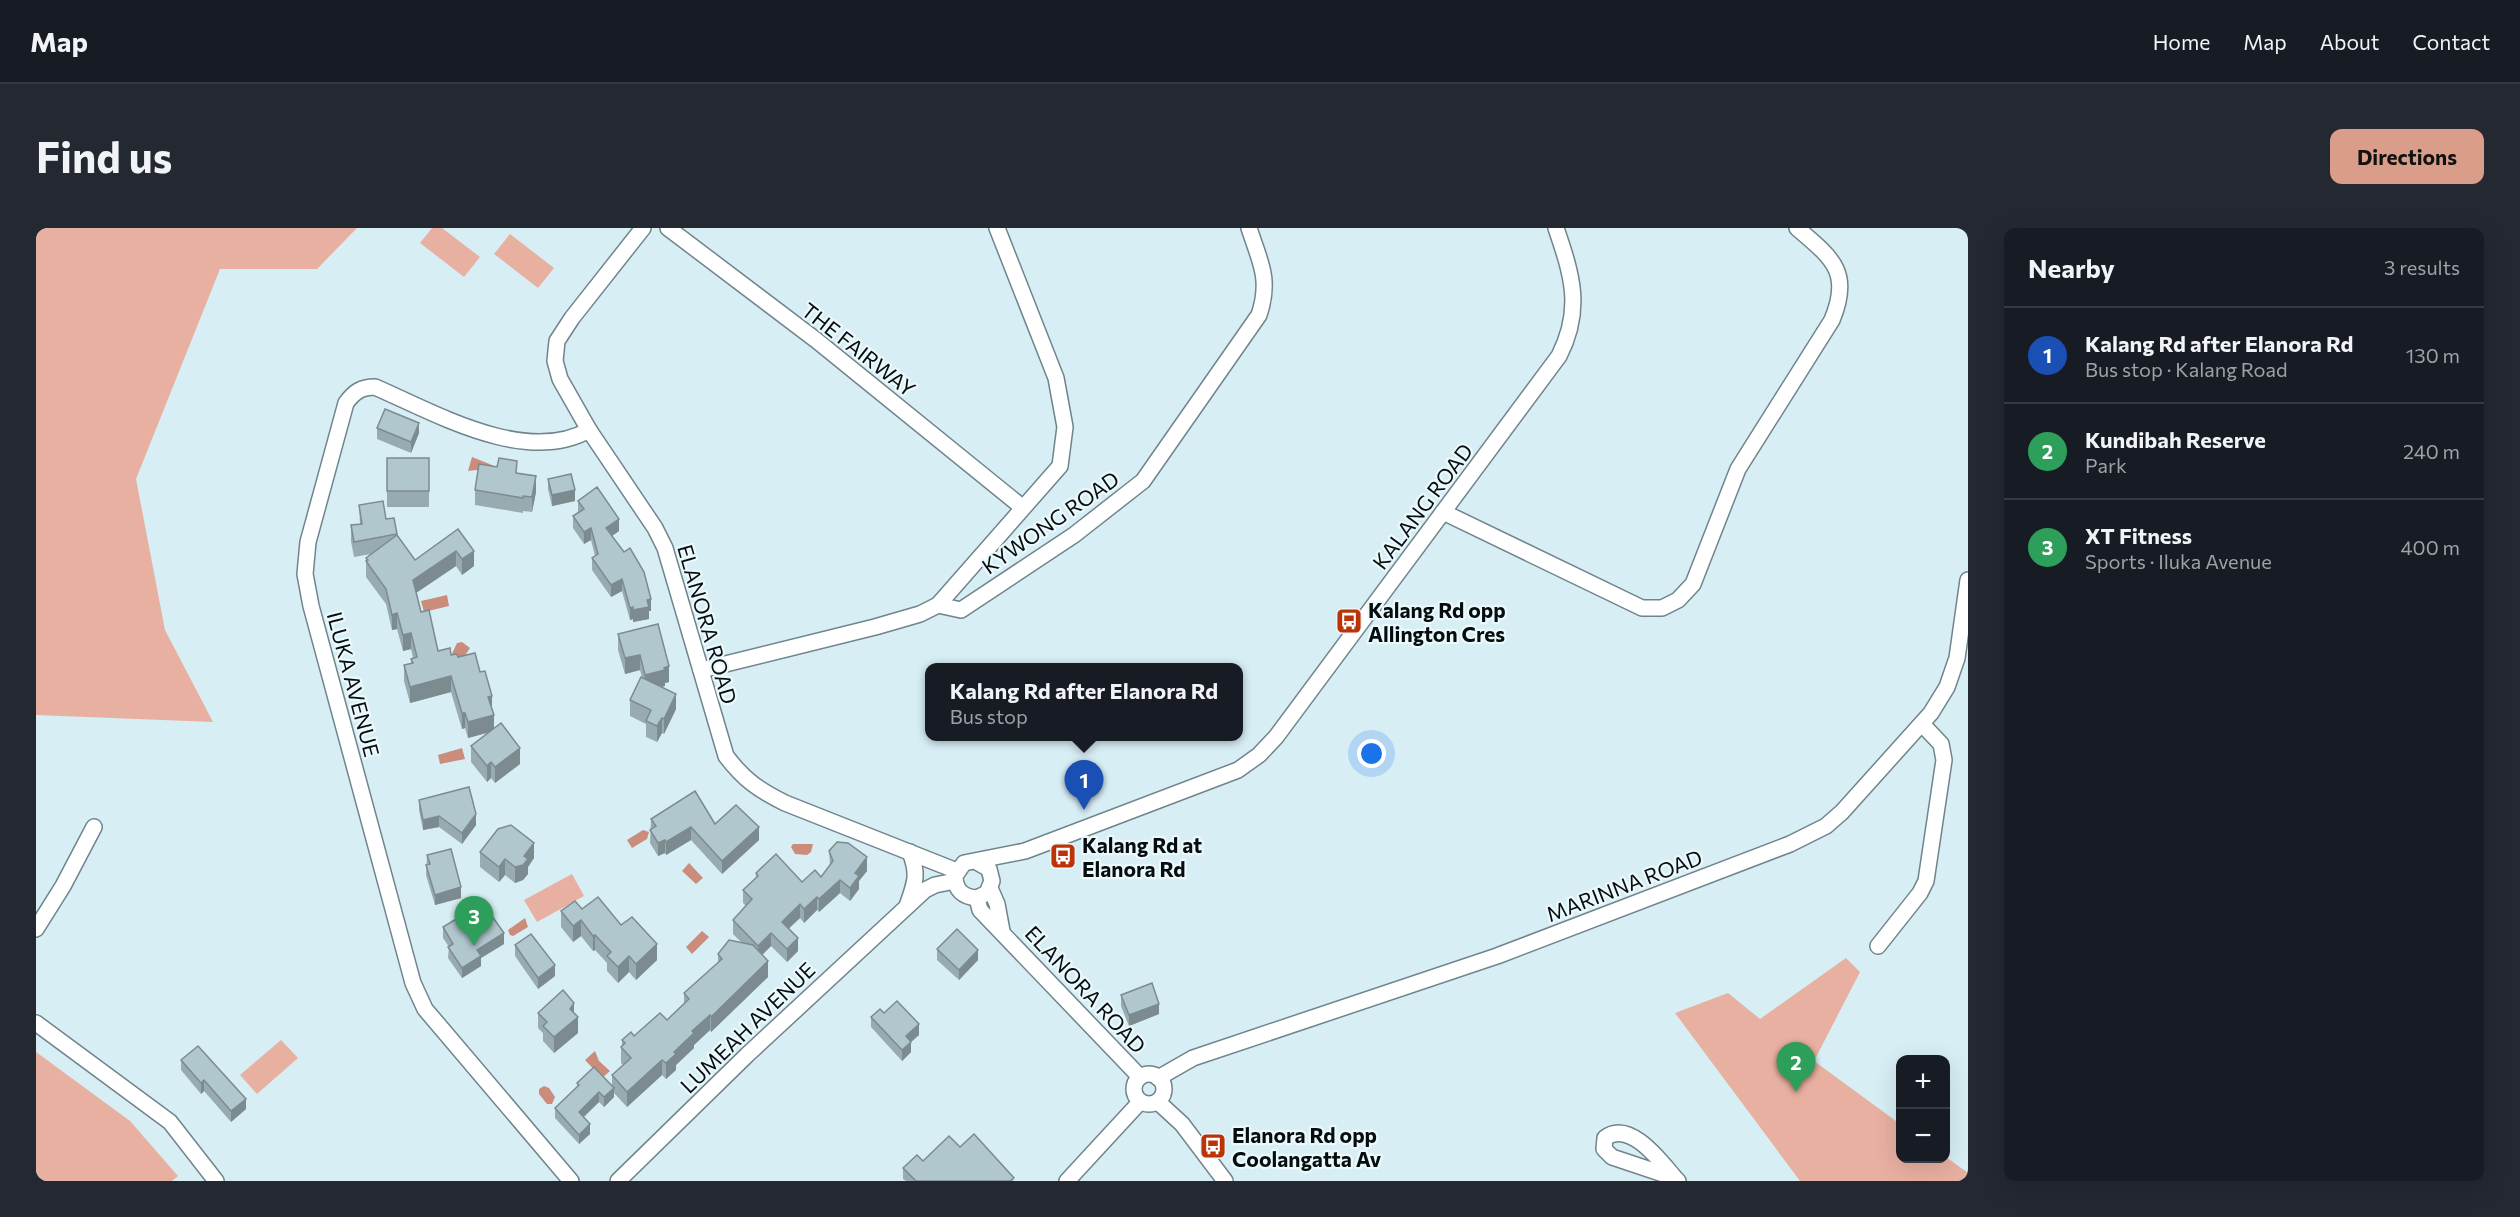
<!DOCTYPE html>
<meta charset="utf-8">
<style>
:root{--surface:#171b24;--page:#242831;--text:#f1f3f6;--muted:#9ea1a6;--line:#363941;--accent:#d99d8a}
body{margin:0;font-family:Commissioner,sans-serif;background:var(--page);color:var(--text)}
.controls{position:absolute;right:18px;bottom:18px;display:grid;overflow:hidden;border-radius:12px;box-shadow:0 6px 24px #0002}
.controls button{width:54px;height:54px;display:grid;place-items:center;padding:0;border:0;border-bottom:2px solid var(--line);background:var(--surface);color:var(--text);font:30px sans-serif}
.you{position:absolute;left:1336px;top:526px;width:21px;height:21px;margin:-15px;border:4px solid #fff;border-radius:50%;background:#1a73e8;box-shadow:0 0 0 9px #1a73e833}
.badge{display:grid;place-items:center;width:39px;height:39px;border-radius:50%;background:var(--accent);color:#fff;font-size:20px;font-weight:700}
.pin{position:absolute;translate:-50% -50px;filter:drop-shadow(0 2px 3px #0008)}
.pin::after{content:'';position:absolute;top:32px;width:21px;height:18px;background:inherit;clip-path:polygon(0 0,100% 0,50% 100%)}
.popup{position:absolute;left:889px;top:435px;width:318px;height:78px;box-sizing:border-box;display:grid;place-content:center;border-radius:12px;background:var(--surface);filter:drop-shadow(0 2px 4px #0005);font-size:20px;white-space:nowrap;color:var(--muted)}
.popup b{font-size:22px;color:var(--text)}
.popup::after{content:'';position:absolute;left:50%;top:100%;margin-left:-12px;border:12px solid transparent;border-top-color:var(--surface)}
.list{margin:0;padding:0;list-style:none}
h2{display:flex;justify-content:space-between;align-items:center;height:78px;margin:0;padding:0 24px;font-size:26px}
h2 small{font-size:20px;font-weight:400;color:var(--muted)}
.list li{display:grid;grid-template-columns:39px 1fr auto;gap:18px;align-items:center;box-sizing:border-box;height:96px;padding:0 24px;border-top:2px solid var(--line)}
.list b{display:block;font-size:22px;white-space:nowrap}
.list p{margin:0;font-size:20px;white-space:nowrap;color:var(--muted)}
.list em{font-size:20px;font-style:normal;color:var(--muted)}
.map{position:relative;flex:none;width:1932px;height:953px;overflow:hidden;border-radius:12px}
header{display:flex;align-items:center;gap:36px;box-sizing:border-box;height:84px;padding:0 30px;background:var(--surface);border-bottom:2px solid var(--line)}
header strong{font-size:28px}
nav{display:flex;gap:33px;margin-inline-start:auto;font-size:21px}
.intro{display:flex;align-items:center;justify-content:space-between;box-sizing:border-box;height:144px;padding:0 36px}
h1{margin:0;font-size:42px}
.button{padding:15px 27px;border-radius:12px;background:var(--accent);color:#111;font-size:21px;font-weight:700}
main{display:flex;gap:36px;padding:0 36px}
aside{flex:1;background:var(--surface);border-radius:12px;box-shadow:0 6px 24px #0002}
.map>svg:first-child{display:block}
.green{fill:#e8b0a1}
.water{fill:#cb8c7c}
.lines{fill:none;stroke-linecap:round;stroke-linejoin:round}
.minor-casing{stroke:#70848b;stroke-width:18}
.minor{stroke:#fff;stroke-width:15}
.wall{fill:#98abb1}
.shaded-wall{fill:#7c8b90}
.building{fill:#b1c7ce;stroke:#7c8b90;stroke-width:1.5}
.labels{text-anchor:middle;dominant-baseline:central;stroke-width:4.5;stroke-linejoin:round;paint-order:stroke}
.street-label{font-size:21px;fill:#060d0f;stroke:#ebf9fd}
.poi-label{font-size:21px;font-weight:bold;fill:#060d0f;stroke:#ebf9fd;text-anchor:start}
</style>
<header>
<strong>Map</strong>
<nav><a>Home</a><a>Map</a><a>About</a><a>Contact</a></nav>
</header>
<div class="intro"><h1>Find us</h1><a class="button">Directions</a></div>
<main>
<div class="map">
<svg width="1932" height="953" viewBox="0 0 1932 953">
<rect width="100%" height="100%" fill="#d7eef5"/>
<!-- green -->
<g class="green">
<polygon points="0,0 321,0 281,41 184,41 100,251 129,402 177,494 0,487"/>
<polygon points="396,0 406,0 444,29 428,49 384,15"/>
<polygon points="474,6 518,40 502,60 458,26"/>
<polygon points="536,646 548,668 501,694 488,672"/>
<polygon points="1810,730 1824,744 1778,833 1864,896 1864,930 1910,930 1910,929 1932,945 1932,953 1764,953 1639,785 1692,765 1724,791"/>
<polygon points="245,812 262,830 221,866 204,847"/>
<polygon points="0,824 94,893 142,948 136,953 0,953"/>
</g>
<!-- water -->
<g class="water">
<polygon points="436,229 461,239 457,249 440,242 432,243"/>
<polygon points="411,367 413,378 388,384 385,373"/>
<polygon points="426,414 434,420 422,438 414,430 421,415"/>
<polygon points="426,520 429,531 404,536 402,527"/>
<polygon points="607,602 613,604 611,611 596,620 591,612"/>
<polygon points="757,616 777,616 775,624 771,627 759,626 755,619"/>
<polygon points="653,635 667,650 660,656 646,643"/>
<polygon points="489,690 492,699 477,708 474,707 472,702"/>
<polygon points="666,703 673,709 656,726 650,719"/>
<polygon points="559,823 563,833 574,843 566,850 549,832"/>
<polygon points="508,858 513,860 519,869 516,876 511,876 503,866 503,861"/>
</g>
<g class="lines">
<defs>
<g id="minor">
<path d="M607,0L536,90L521,113L519,133L524,151L553,202L619,300L629,320L690,528C708,552 723,562 749,575L921,643"/>
<polyline points="632,0 780,112 986,279"/>
<path d="M1407,284L1606,380H1626L1642,372L1657,356L1702,241L1796,92C1816,44 1796,30 1761,0"/>
<polyline points="902,377 1024,238 1029,199 1020,150 961,0"/>
<path d="M665,442L839,399L884,386L902,377L925,382L1038,307L1107,253L1223,87C1235,51 1224,34 1213,0"/>
<path d="M939,633L953,641L956,653L951,665L941,670C927,669 919,662 919,648L928,635L989,623L1202,542L1223,527L1240,509L1523,128C1547,81 1536,47 1520,0"/>
<polyline points="954,660 961,676 966,703"/>
<polyline points="941,670 944,682 1104,849"/>
<path d="M871,678C879,655 883,647 874,624"/>
<polyline points="0,701 27,658 58,599"/>
<polyline points="1842,718 1884,665 1890,653 1908,532 1905,516 1886,496"/>
<polyline points="0,795 134,894 180,953"/>
<circle cx="1113" cy="861" r="15"/>
<polyline points="1122,850 1157,830 1461,728 1754,616 1790,598 1806,584 1895,485 1911,459 1921,430 1932,352"/>
<polyline points="1122,874 1146,896 1189,953"/>
<path d="M1639,950L1576,929L1568,921L1569,910C1594,891 1625,934 1639,950L1642,953"/>
<path d="M535,953L389,781L377,755L275,378L269,346L272,314L310,175C318,164 325,159 339,159C399,185 490,238 553,202"/>
<polyline points="582,953 711,827 889,662 899,657 919,653"/>
<polyline points="1031,953 1104,874"/>
</g>
</defs>
<!-- minor casing -->
<use href="#minor" class="minor-casing"/>
<!-- minor -->
<use href="#minor" class="minor"/>
</g>
<!-- wall -->
<g class="wall">
<polygon points="341,200 383,205 375,225 341,211"/>
<rect x="351" y="230" width="42" height="49"/>
<polygon points="481,245 500,264 496,284 487,283 487,285 439,277 439,262"/>
<polygon points="512,251 539,273 516,278 512,261"/>
<polygon points="542,273 583,303 576,308 615,383 613,383 613,391 597,394 597,391 594,392 586,363 575,369 556,342 556,330 559,328 555,312 548,316 537,300 537,288 542,285"/>
<polygon points="323,277 350,291 358,290 361,308 379,332 422,301 438,338 426,347 420,338 380,365 385,384 402,423 422,429 456,481 458,501 484,536 459,555 455,550 451,554 435,534 435,518 454,504 432,510 429,500 426,501 415,464 374,475 368,453 368,437 375,435 375,431 377,430 375,421 367,423 361,401 356,402 350,376 330,349 330,330 335,326 318,329 315,313 315,297 324,296"/>
<polygon points="582,406 633,454 629,455 629,458 625,459 640,481 628,506 626,505 621,514 610,509 610,496 594,488 594,472 606,449 604,442 589,446 582,422"/>
<polygon points="383,572 440,597 426,616 403,599 387,602 383,582"/>
<polygon points="615,591 679,596 723,612 686,646 655,612 630,627 629,625 622,628 614,615"/>
<polygon points="793,623 831,643 823,653 823,661 814,673 804,665 783,684 781,682 768,695 764,690 753,700 762,723 751,734 735,718 726,727 732,749 675,804 674,802 658,817 658,820 640,837 640,842 630,851 626,847 591,879 578,865 578,869 568,879 563,874 548,889 554,906 543,916 519,890 519,880 541,859 541,855 576,857 576,847 587,837 585,835 585,819 586,818 586,812 598,808 631,792 648,775 648,765 682,735 682,726 706,715 697,706 697,692 710,678 707,675 707,662 720,650 720,645 766,654 785,649 794,637"/>
<polygon points="444,624 498,630 492,639 492,646 487,652 479,655 469,647 463,654 444,639"/>
<polygon points="391,627 425,670 399,677 390,647"/>
<polygon points="546,681 585,697 621,732 600,752 593,744 582,755 571,743 571,735 559,722 557,723 545,708 537,714 525,699 525,683"/>
<polygon points="451,691 468,716 445,730 445,738 426,750 412,730 413,719 407,710 407,699"/>
<polygon points="479,717 519,748 502,761 479,728"/>
<polygon points="901,721 942,732 923,752 901,732"/>
<polygon points="1085,767 1123,786 1093,798 1085,778"/>
<polygon points="502,785 538,785 542,805 518,825 507,813 507,805 502,800"/>
<polygon points="848,785 883,807 875,814 875,824 866,833 835,799 835,789"/>
<polygon points="145,832 210,881 195,894 168,863 165,866 145,842"/>
<polygon points="924,919 978,953 870,953 867,951 867,940"/>
</g>
<!-- shaded-wall -->
<g class="shaded-wall">
<polygon points="383,195 383,205 375,225 375,214"/>
<polygon points="500,248 500,264 496,284 496,269"/>
<polygon points="539,262 539,273 516,278 516,267"/>
<polygon points="583,291 583,303 570,312 570,300"/>
<polygon points="555,300 555,312 548,316 548,304"/>
<polygon points="420,323 420,338 377,367 377,352"/>
<polygon points="438,323 438,338 426,347 426,331"/>
<polygon points="586,351 586,363 575,369 575,357"/>
<polygon points="615,371 615,383 613,383 613,391 597,394 597,382 611,372"/>
<polygon points="597,379 597,391 594,392 594,380"/>
<polygon points="361,385 361,401 356,402 356,387"/>
<polygon points="375,405 375,421 367,423 367,407"/>
<polygon points="604,427 604,442 589,446 589,430"/>
<polygon points="633,438 633,454 629,455 629,458 609,463 609,447"/>
<polygon points="415,448 415,464 374,475 374,459"/>
<polygon points="640,466 640,481 628,506 628,491"/>
<polygon points="456,468 456,484 452,469"/>
<polygon points="426,485 429,485 429,500 426,501"/>
<polygon points="458,487 458,503 432,510 432,494"/>
<polygon points="626,490 626,505 621,514 621,498"/>
<polygon points="484,520 484,536 459,555 459,539"/>
<polygon points="455,534 455,550 451,554 451,538"/>
<polygon points="440,586 440,597 426,616 426,605"/>
<polygon points="403,588 403,599 387,602 387,592"/>
<polygon points="655,599 655,612 630,627 630,614"/>
<polygon points="723,599 723,612 686,646 686,633"/>
<polygon points="629,612 629,625 622,628 622,615"/>
<polygon points="498,615 498,630 492,639 492,646 487,652 479,655 479,639"/>
<polygon points="831,629 831,643 823,653 823,661 814,673 814,660 819,645"/>
<polygon points="469,631 469,647 463,654 463,639"/>
<polygon points="804,652 804,665 783,684 783,671"/>
<polygon points="425,659 425,670 399,677 399,667"/>
<polygon points="781,669 781,682 768,695 768,681"/>
<polygon points="764,676 764,690 746,707 746,694"/>
<polygon points="545,692 545,708 537,714 537,698"/>
<polygon points="468,705 468,716 445,730 445,738 426,750 426,740 441,722"/>
<polygon points="735,705 735,718 722,731 722,718"/>
<polygon points="559,707 559,722 557,723 557,708"/>
<polygon points="762,710 762,723 751,734 751,721"/>
<polygon points="621,716 621,732 600,752 600,736"/>
<polygon points="942,722 942,732 923,752 923,742"/>
<polygon points="593,728 593,744 582,755 582,739"/>
<polygon points="732,733 732,749 675,804 675,789"/>
<polygon points="519,737 519,748 502,761 502,750"/>
<polygon points="538,775 538,790 542,789 542,805 518,825 518,809"/>
<polygon points="1123,776 1123,786 1093,798 1093,787"/>
<polygon points="674,787 674,802 658,817 658,820 640,837 640,842 630,851 630,835 638,824 656,803"/>
<polygon points="883,796 883,807 875,814 875,824 866,833 866,822 870,808"/>
<polygon points="626,832 626,847 591,879 591,864"/>
<polygon points="168,852 168,863 165,866 165,855"/>
<polygon points="578,860 578,869 568,879 568,869"/>
<polygon points="563,864 563,874 543,893 543,884"/>
<polygon points="210,871 210,881 195,894 195,883"/>
<polygon points="554,896 554,906 543,916 543,907"/>
</g>
<!-- building -->
<g class="building">
<polygon points="349,181 383,195 375,214 341,200"/>
<rect x="351" y="230" width="42" height="33"/>
<polygon points="463,230 481,233 480,245 500,248 496,269 487,268 487,270 439,262 443,236 461,239"/>
<polygon points="535,246 539,262 516,267 512,251"/>
<polygon points="561,259 583,291 570,300 588,324 594,320 608,344 615,371 611,372 613,379 597,382 597,379 594,380 586,351 575,357 556,330 562,326 555,300 548,304 537,288 548,281 542,273"/>
<polygon points="347,273 350,291 358,290 361,306 318,314 315,297 326,296 323,277"/>
<polygon points="422,301 438,323 426,331 420,323 377,352 385,384 393,382 402,423 414,420 415,427 421,426 422,429 439,425 444,444 449,443 456,468 452,469 458,487 432,494 429,485 426,485 415,448 374,459 368,437 377,435 375,431 381,429 375,405 367,407 361,385 356,387 350,361 330,333 332,332 330,330 361,307 379,332"/>
<polygon points="622,396 633,438 628,440 629,442 609,447 604,427 589,430 582,406"/>
<polygon points="605,449 640,466 628,491 626,490 621,498 610,493 615,482 594,472"/>
<polygon points="465,495 484,520 459,539 455,534 451,538 435,518"/>
<polygon points="433,559 440,586 426,605 403,588 387,592 383,572"/>
<polygon points="659,563 679,596 700,577 723,599 686,633 655,599 630,614 629,612 622,615 614,602 620,598 615,591"/>
<polygon points="475,597 498,615 488,628 492,631 487,637 479,639 469,631 463,639 444,624 462,601"/>
<polygon points="801,614 812,615 831,629 819,645 823,648 814,660 804,652 783,671 781,669 768,681 764,676 746,694 762,710 751,721 735,705 722,718 697,692 716,671 707,662 722,648 720,645 740,626 766,654 779,642 785,649 797,633 793,623"/>
<polygon points="415,621 425,659 399,667 390,637 394,636 391,627"/>
<polygon points="562,669 585,697 596,689 621,716 600,736 593,728 582,739 571,728 575,724 559,707 557,708 545,692 537,698 525,683 539,673 546,681"/>
<polygon points="443,677 451,691 456,688 468,705 441,722 445,728 426,740 412,719 417,716 407,699"/>
<polygon points="921,701 942,722 923,742 901,721"/>
<polygon points="495,706 519,737 502,750 479,717"/>
<polygon points="693,712 717,717 732,733 675,789 674,787 656,803 658,805 638,824 640,826 630,835 626,832 591,864 576,847 595,830 585,819 589,815 586,812 595,804 598,808 624,785 631,792 653,771 648,765 686,731 682,726"/>
<polygon points="1116,755 1123,776 1093,787 1085,767"/>
<polygon points="527,762 538,775 534,781 542,789 518,809 507,798 511,794 502,785"/>
<polygon points="861,773 883,796 870,808 875,814 866,822 835,789 844,781 848,785"/>
<polygon points="162,818 210,871 195,883 168,852 165,855 145,832"/>
<polygon points="558,839 578,860 568,869 563,864 543,884 554,896 543,907 519,880 543,857 541,855"/>
<polygon points="938,906 978,950 974,953 880,953 867,940 881,927 887,933 913,908 924,919"/>
</g>
<!-- icons -->
<defs>
<symbol id="bus-square" viewBox="-11 -11 22 22"><rect x="-9" y="-9" width="18" height="18" rx="4" fill="#bc3307" stroke="#ebf9fd"/><path d="M-5-6H5V4H4V6H2V4H-2V6H-4V4H-5ZM-3.5-4V0h7V-4ZM-3.5 1.2v1.5H-2V1.2ZM2 1.2v1.5H3.5V1.2Z" fill="#fff"/></symbol>
</defs>
<g fill-rule="evenodd">
<use href="#bus-square" x="1298" y="378" width="30" height="30"/>
<use href="#bus-square" x="1012" y="613" width="30" height="30"/>
<use href="#bus-square" x="1162" y="903" width="30" height="30"/>
</g>
<g class="labels">
<!-- street labels -->
<g class="street-label">
<text transform="translate(823 121) rotate(38)">THE FAIRWAY</text>
<text transform="translate(1386 278) rotate(-53)">KALANG ROAD</text>
<text transform="translate(1014 294) rotate(-35)">KYWONG ROAD</text>
<text transform="translate(672 396) rotate(74)">ELANORA ROAD</text>
<text transform="translate(318 456) rotate(75)">ILUKA AVENUE</text>
<text transform="translate(1588 657) rotate(-21)">MARINNA ROAD</text>
<text transform="translate(1050 761) rotate(47)">ELANORA ROAD</text>
<text transform="translate(711 799) rotate(-44)">LUMEAH AVENUE</text>
</g>
<!-- poi labels -->
<g class="poi-label">
<text x="1332" y="381">Kalang Rd opp<tspan x="1332" dy="24">Allington Cres</tspan></text>
<text x="1046" y="616">Kalang Rd at<tspan x="1046" dy="24">Elanora Rd</tspan></text>
<text x="1196" y="906">Elanora Rd opp<tspan x="1196" dy="24">Coolangatta Av</tspan></text>
</g>
</g>
</svg>
<div class="controls">
<button>+</button>
<button>−</button>
</div>
<div class="you"></div>
<div class="pin badge" style="left:1048px;top:582px;background:#1a4fb4">1</div>
<div class="popup"><b>Kalang Rd after Elanora Rd</b>Bus stop</div>
<div class="pin badge" style="left:1760px;top:864px;background:#2e9e5b">2</div>
<div class="pin badge" style="left:438px;top:718px;background:#2e9e5b">3</div>
</div>
<aside>
<h2>Nearby<small>3 results</small></h2>
<ul class="list">
<li><span class="badge" style="background:#1a4fb4">1</span><div><b>Kalang Rd after Elanora Rd</b><p>Bus stop · Kalang Road</p></div><em>130 m</em></li>
<li><span class="badge" style="background:#2e9e5b">2</span><div><b>Kundibah Reserve</b><p>Park</p></div><em>240 m</em></li>
<li><span class="badge" style="background:#2e9e5b">3</span><div><b>XT Fitness</b><p>Sports · Iluka Avenue</p></div><em>400 m</em></li>
</ul>
</aside>
</main>
